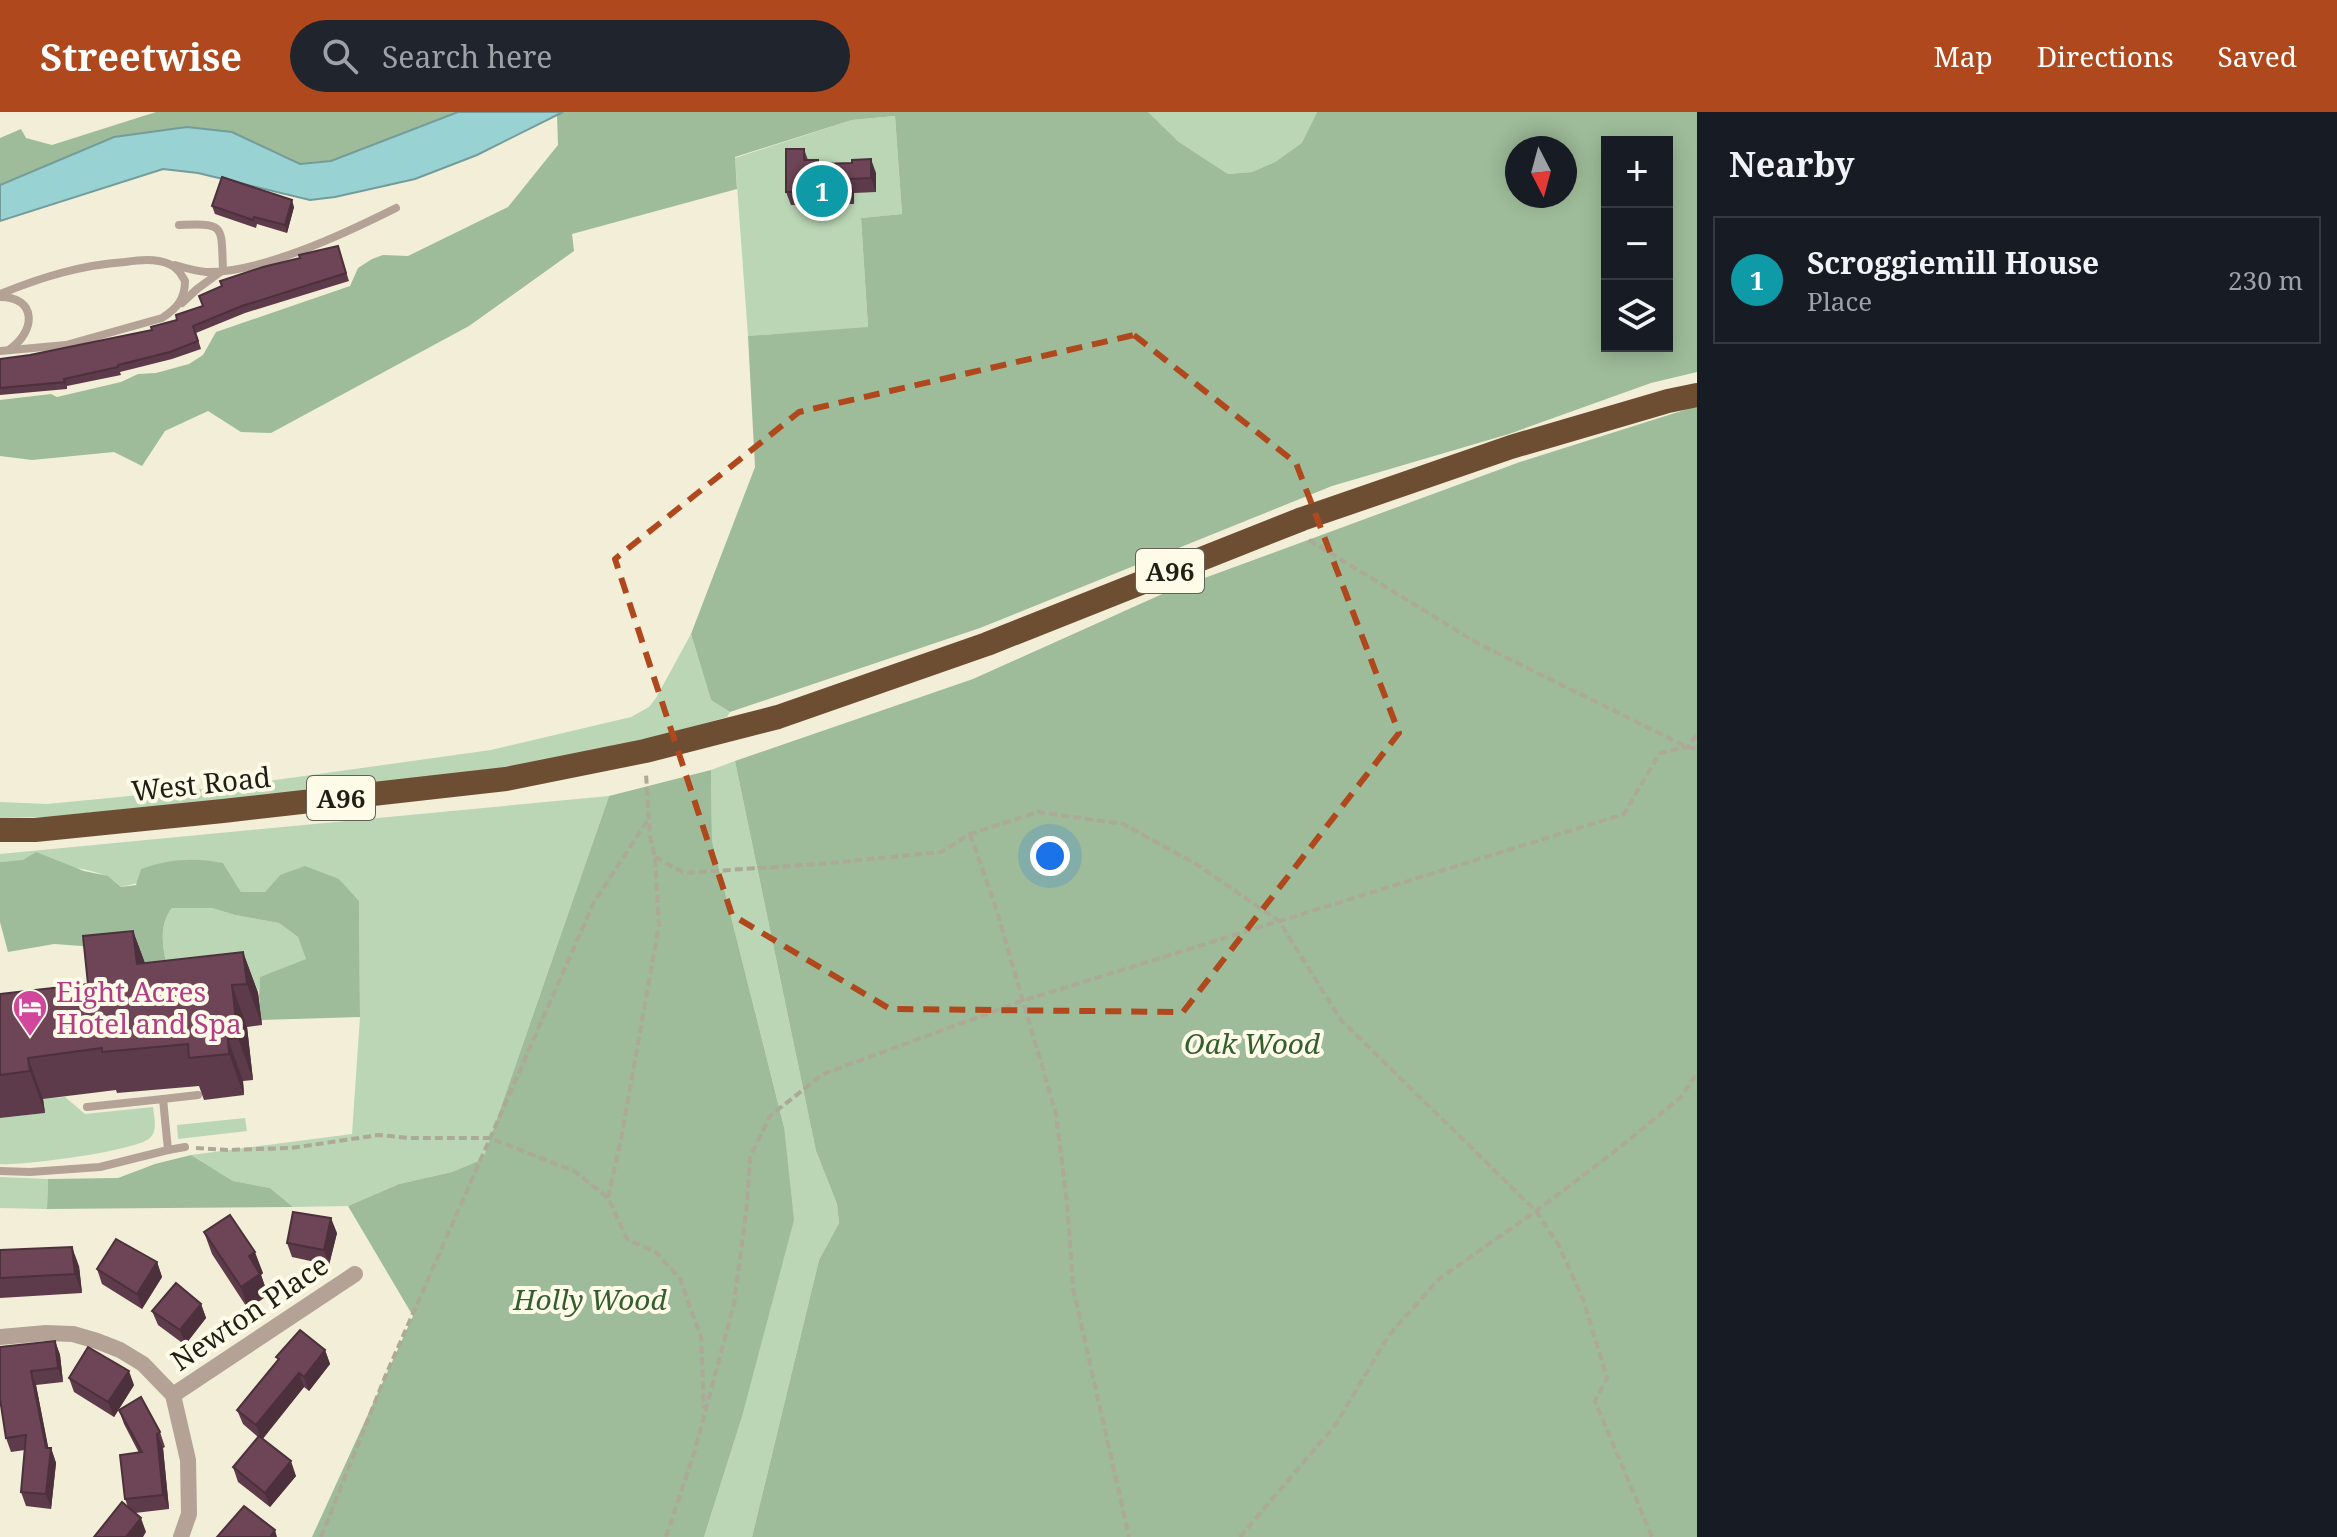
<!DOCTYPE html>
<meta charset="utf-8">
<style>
:root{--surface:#171b24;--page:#20242c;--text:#f1f3f6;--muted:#9ea1a6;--line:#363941;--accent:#af491d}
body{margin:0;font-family:"Noto Serif",serif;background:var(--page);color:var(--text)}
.controls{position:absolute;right:24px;top:24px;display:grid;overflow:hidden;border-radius:0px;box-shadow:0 4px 20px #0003}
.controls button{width:72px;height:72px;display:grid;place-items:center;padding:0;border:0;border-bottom:2px solid var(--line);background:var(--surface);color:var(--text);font:40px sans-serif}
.compass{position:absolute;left:1505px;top:24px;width:72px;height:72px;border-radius:50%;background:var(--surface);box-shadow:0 4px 20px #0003;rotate:174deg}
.you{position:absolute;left:1050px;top:744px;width:28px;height:28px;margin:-20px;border:6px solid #fff;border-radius:50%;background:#1a73e8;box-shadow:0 0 0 12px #1a73e833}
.badge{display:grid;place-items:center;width:52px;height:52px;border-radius:50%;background:var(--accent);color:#fff;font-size:26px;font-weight:700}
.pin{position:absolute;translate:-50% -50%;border:4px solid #fff;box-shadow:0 2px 8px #0006}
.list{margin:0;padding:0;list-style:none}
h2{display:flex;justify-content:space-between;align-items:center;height:104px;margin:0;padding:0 32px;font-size:34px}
h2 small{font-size:26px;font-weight:400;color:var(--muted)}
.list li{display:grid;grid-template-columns:52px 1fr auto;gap:24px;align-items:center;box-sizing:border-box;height:128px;margin:0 16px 16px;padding:0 16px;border:2px solid var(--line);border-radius:0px}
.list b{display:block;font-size:30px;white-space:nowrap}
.list p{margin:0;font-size:26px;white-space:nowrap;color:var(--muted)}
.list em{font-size:26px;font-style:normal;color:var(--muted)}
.icon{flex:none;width:44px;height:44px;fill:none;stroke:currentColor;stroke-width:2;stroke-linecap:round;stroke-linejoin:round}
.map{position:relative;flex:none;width:1697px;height:1425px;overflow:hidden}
header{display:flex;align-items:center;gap:48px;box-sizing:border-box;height:112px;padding:0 40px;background:var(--accent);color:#fff}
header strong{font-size:38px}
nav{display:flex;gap:44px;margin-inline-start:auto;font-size:28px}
.search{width:560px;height:72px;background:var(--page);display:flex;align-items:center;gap:20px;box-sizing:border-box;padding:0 28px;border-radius:44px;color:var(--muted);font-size:30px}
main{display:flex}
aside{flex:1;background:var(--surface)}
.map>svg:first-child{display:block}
.green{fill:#bad6b5}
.forest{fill:#9ebc99;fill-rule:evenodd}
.water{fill:#98d2d3;stroke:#749c9a;stroke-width:2}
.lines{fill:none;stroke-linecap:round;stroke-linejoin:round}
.path{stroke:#aca996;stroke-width:4;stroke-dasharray:8 4;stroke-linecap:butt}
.lane{stroke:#b3a295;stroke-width:8}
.street{stroke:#b3a295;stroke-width:16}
.highway{stroke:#6e4e32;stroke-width:24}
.wall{fill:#5e3b4a}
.shaded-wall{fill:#4c303c}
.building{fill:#6d4556;stroke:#4c303c;stroke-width:2}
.marked{fill:none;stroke:#af491d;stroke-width:6;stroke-dasharray:16 10;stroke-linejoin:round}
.labels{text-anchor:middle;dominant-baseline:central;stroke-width:8;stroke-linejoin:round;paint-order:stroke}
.shield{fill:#fefbe8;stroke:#636155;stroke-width:2}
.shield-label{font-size:26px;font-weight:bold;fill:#201f16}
.street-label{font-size:28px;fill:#201f16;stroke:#fefbe8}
.hotel-label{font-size:28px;fill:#b23c85;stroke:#fefbe8;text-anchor:start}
.park-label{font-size:28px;font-style:italic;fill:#345e2d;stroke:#fefbe8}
</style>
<header>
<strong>Streetwise</strong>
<div class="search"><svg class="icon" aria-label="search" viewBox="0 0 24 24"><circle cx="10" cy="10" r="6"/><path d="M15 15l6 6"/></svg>Search here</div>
<nav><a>Map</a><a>Directions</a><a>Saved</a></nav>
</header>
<main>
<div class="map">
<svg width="1697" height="1425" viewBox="0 0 1697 1425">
<rect width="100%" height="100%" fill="#f2eed7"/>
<!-- green -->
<g class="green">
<polygon points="1148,0 1317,0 1303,31 1275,50 1252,60 1228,62 1179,30"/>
<polygon points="895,4 902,102 861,106 868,216 748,224 735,46 852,8"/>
<polygon points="691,522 711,588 730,600 727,605 644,628 490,659 393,671 45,705 0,706 0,690 47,692 233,674 491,638 631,605 649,595 656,586"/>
<polygon points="735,649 816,1039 837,1092 839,1111 819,1148 752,1425 704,1425 741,1308 784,1015 712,729 711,658"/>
<path d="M609,684L483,1047L452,1060L399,1072L348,1094L293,1095L270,1076L233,1069L191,1043L352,1022L360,905L359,790L339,767L280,763L265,780H241L223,751L121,775C117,771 111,766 106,764C82,754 26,748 0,750V742Z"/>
<path d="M172,796H212L235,803L279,811L298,825L307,847L261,865L258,881L148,893L172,876C167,850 154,819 172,796Z"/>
<path d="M65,985L85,1002L153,995C154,1005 158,1019 150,1026C136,1039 22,1054 0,1052V1006L44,1001L43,987Z"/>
<polygon points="245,1006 247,1019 178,1027 177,1013"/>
<polygon points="0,1065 48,1067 47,1097 0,1096"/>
</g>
<!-- forest -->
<g class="forest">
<polygon points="156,0 458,0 331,49 300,52 232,20 114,25 0,73 0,26 21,17 26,26 52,33"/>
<path d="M563,0H1148L1179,30L1228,62L1252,60L1275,50L1302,31L1317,0H1697V260L1651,271L1509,322L1332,374L980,516L730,600L711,588L691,522L755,355L748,224L868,215L861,106L902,102L895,4L852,8L735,45L737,77L572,122L574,139L469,214L271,321L241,320L208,299L165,319L142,354L114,340L32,348L0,344V288L51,282L57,285L121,270L138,262L156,261L189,252L203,243L216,220L350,174L358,156L372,147L383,143L408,144L508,95L558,33L557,2ZM1607,30H1667V234H1607ZM1517,36H1565V84H1517Z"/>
<polygon points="1697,294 1697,1425 752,1425 819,1148 839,1111 837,1092 816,1039 735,649 973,567 1169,479 1520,350"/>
<polygon points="711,658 712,729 784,1015 794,1108 741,1308 704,1425 312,1425 413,1204 348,1094 399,1072 452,1060 483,1047 609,684"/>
<path d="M36,740L84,759L108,764L121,775L136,773L141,757C168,747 195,745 223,751L241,780H265L280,763L305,754L339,767L359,789L360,905L261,908L259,884L260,865L306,847L298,825L279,811L235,803L212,796H172C154,819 167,850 172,876L82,834L54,832L8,840L0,810V750L23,748Z"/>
<polygon points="191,1043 233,1069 270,1076 293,1095 47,1097 48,1067 118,1066 155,1052"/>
</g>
<!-- water -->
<polygon class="water" points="458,0 563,0 477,43 415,67 335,85 310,88 198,61 163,57 0,109 0,73 114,25 187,15 232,20 300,52 331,49"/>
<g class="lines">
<!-- path -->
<g class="path">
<polyline points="1309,428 1479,532 1687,635 1697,637"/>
<polyline points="970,722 995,793 1056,1002 1067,1091 1073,1176 1129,1425"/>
<polyline points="655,745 684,761 819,752 941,740 970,722 1038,700 1123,712 1196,752 1279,809 1341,908 1536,1099 1558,1132 1583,1187 1607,1266 1595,1289 1652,1425"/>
<polyline points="196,1036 228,1038 291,1036 379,1023 410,1026 490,1026 576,1060 608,1086 627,1127 657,1141 680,1167 701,1225 704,1296"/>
<polyline points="608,1086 621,1027 659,813 655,745 650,724 646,662"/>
<polyline points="321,1425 385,1265 594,790 649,706"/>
<polyline points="666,1425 695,1338 734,1192 747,1093 750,1045 770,1004 823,962 1022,889 1624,702 1660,641 1687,635 1697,623"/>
<polyline points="1240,1425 1336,1312 1389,1223 1439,1167 1536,1099 1619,1036 1681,985 1697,961"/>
</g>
<!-- lane -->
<g class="lane">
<path d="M179,113C226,111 221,113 223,158L197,177L182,191"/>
<path d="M175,153C185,156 195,159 206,160C262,161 346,121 396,96"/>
<path d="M0,182C42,165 81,153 125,150C139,148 155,146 169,152C177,155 181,162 185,169C185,188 176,197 162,206L66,233L0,239"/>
<path d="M0,185C37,185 36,219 10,237"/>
<polyline points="163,987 198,983"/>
<polyline points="168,1038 185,1035"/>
<polyline points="0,1059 30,1060 100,1055 168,1038 163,987 87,995"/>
</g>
<!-- street -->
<g class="street">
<polyline points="0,1225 46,1221 73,1222 97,1229 120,1238 143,1252 173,1283 188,1348 189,1402 181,1425"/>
<polyline points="173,1283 355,1162"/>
</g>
<!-- highway -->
<polyline class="highway" points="0,718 35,718 223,699 506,667 645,639 778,605 987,532 1302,407 1511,335 1668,289 1697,283"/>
</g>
<!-- wall -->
<g class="wall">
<polygon points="804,37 808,48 820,52 876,61 876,80 854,81 854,92 791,93 786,80"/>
<polygon points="212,94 294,95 287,121 257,112 256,116 215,102"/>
<polygon points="338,134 349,169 245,201 196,221 201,237 172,247 120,260 121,263 67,274 67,277 0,283 0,247 30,243 152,218 177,208 300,146"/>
<polygon points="133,819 145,851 243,840 258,881 262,913 247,915 253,968 243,969 244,983 204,988 199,974 117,981 116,978 43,987 45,1001 0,1006 0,882 88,872"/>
<polygon points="204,1120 263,1161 261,1163 268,1183 248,1197 212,1142"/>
<polygon points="337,1121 329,1153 292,1145 287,1131"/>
<polygon points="0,1138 79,1154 82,1181 0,1186"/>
<polygon points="157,1150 162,1165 142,1197 102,1172 97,1157"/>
<polygon points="201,1192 206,1206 185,1233 158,1213 152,1199"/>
<polygon points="55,1229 60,1243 63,1270 36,1273 48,1336 51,1336 56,1351 51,1397 26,1394 21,1380 25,1338 11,1340 6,1326 0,1287"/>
<polygon points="325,1238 330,1252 309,1279 304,1275 262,1327 296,1364 270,1395 238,1370 233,1355 258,1325 243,1312 237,1298 278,1248 276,1245"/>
<polygon points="69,1266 134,1273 114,1305 74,1280"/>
<polygon points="119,1298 160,1320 165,1335 163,1336 169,1397 135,1401 146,1420 128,1395 125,1387 139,1341 124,1312"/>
</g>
<!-- shaded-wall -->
<g class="shaded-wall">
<polygon points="871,47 876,61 876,80 871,66"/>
<polygon points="849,67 854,81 854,92 849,79"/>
<polygon points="292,88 294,95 287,121 285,113"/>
<polygon points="133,819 148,860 137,852"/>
<polygon points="243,840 258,881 262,913 247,872"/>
<polygon points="232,873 247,915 253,968 238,926"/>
<polygon points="228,927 243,969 244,983 229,942"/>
<polygon points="28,946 43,987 45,1001 30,959"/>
<polygon points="331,1106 337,1121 329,1153 324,1138"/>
<polygon points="72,1135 79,1154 82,1181 75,1162"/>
<polygon points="255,1140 263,1161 261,1163 268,1183 248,1197 241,1175 249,1144"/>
<polygon points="157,1150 162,1165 142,1197 137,1182"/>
<polygon points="201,1192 206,1206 185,1233 180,1218"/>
<polygon points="55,1229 60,1243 63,1270 58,1256"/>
<polygon points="325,1238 330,1252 309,1279 304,1265"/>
<polygon points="31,1259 36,1273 50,1344 51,1336 56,1351 51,1397 46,1382 46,1336"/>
<polygon points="129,1259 134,1273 114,1305 108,1290"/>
<polygon points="299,1261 304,1275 262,1328 256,1313"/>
<polygon points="157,1322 163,1336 169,1397 163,1383"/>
<polygon points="291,1349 296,1364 270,1395 265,1381"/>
<polygon points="141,1406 146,1420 143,1425 126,1425"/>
<polygon points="275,1418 277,1425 270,1425"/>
</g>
<!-- building -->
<g class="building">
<polygon points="786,37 804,37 804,48 818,48 818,52 852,51 852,48 871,47 871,66 849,67 849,79 786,80"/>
<polygon points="222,65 292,88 285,113 254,105 253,108 212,94"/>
<polygon points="338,134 346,161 242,194 193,214 198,229 170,240 118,253 118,255 64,267 65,270 0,276 0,247 30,243 152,218 151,215 177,208 176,203 203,194 199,184 222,174 220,169 263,155 300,146 299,143"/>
<polygon points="133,819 137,852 243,840 247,872 232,873 238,926 228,927 229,942 189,946 188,932 102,940 102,936 28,946 30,959 0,963 0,882 88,872 83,824"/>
<polygon points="293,1100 331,1106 324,1138 287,1131"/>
<polygon points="230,1103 255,1140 249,1144 260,1162 241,1175 204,1120"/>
<polygon points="116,1127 157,1150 137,1182 97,1157"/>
<polygon points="72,1135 75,1162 0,1166 0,1138"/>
<polygon points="176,1171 201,1192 180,1218 152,1199"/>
<polygon points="300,1218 325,1238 304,1265 299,1261 256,1313 237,1298 279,1247 276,1245"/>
<polygon points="55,1229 58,1256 31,1259 46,1336 51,1336 46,1382 21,1380 26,1323 6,1326 0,1287 0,1235"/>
<polygon points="88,1235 129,1259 108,1290 69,1266"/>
<polygon points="141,1285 160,1320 157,1322 163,1383 125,1387 120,1343 142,1340 119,1298"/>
<polygon points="259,1324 291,1349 265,1381 233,1355"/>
<polygon points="122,1390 141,1406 126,1425 94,1425"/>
<polygon points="244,1394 275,1418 270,1425 217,1425"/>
</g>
<!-- marked area -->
<path class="marked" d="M1134,223L1296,351L1399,621L1183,900L890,897L732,803L615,447L799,300Z"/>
<!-- icons -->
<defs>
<symbol id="hotel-pin" viewBox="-11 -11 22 30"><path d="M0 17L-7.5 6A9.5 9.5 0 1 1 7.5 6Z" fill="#d1479c" stroke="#fefbe8"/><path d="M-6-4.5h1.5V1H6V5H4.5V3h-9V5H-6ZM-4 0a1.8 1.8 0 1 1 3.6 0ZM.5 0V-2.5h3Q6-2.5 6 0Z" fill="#fff"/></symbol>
</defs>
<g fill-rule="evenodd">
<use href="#hotel-pin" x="10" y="875" width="40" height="54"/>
</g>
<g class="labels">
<!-- shield labels -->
<g class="shield">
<rect x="1136" y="437" width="68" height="44" rx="6"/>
<rect x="307" y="664" width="68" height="44" rx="6"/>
</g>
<g class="shield-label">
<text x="1170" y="459">A96</text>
<text x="341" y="686">A96</text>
</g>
<!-- street labels -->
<g class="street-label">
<text transform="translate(201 671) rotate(-6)">West Road</text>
<text transform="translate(249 1200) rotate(-34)">Newton Place</text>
</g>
<!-- hotel labels -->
<g class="hotel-label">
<text x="56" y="879">Eight Acres<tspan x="56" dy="32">Hotel and Spa</tspan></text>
</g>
<!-- park labels -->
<g class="park-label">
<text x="1252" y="931">Oak Wood</text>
<text x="590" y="1187">Holly Wood</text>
</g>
</g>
</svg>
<div class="controls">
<button>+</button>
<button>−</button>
<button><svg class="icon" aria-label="layers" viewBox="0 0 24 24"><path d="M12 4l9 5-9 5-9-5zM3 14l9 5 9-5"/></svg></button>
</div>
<svg class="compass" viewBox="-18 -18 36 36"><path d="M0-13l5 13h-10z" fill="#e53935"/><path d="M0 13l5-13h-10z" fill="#9ea1a6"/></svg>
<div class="you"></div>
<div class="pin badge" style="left:822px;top:79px;background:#0f9aa8">1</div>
</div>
<aside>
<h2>Nearby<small></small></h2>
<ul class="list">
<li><span class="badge" style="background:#0f9aa8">1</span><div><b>Scroggiemill House</b><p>Place</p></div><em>230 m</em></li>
</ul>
</aside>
</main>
